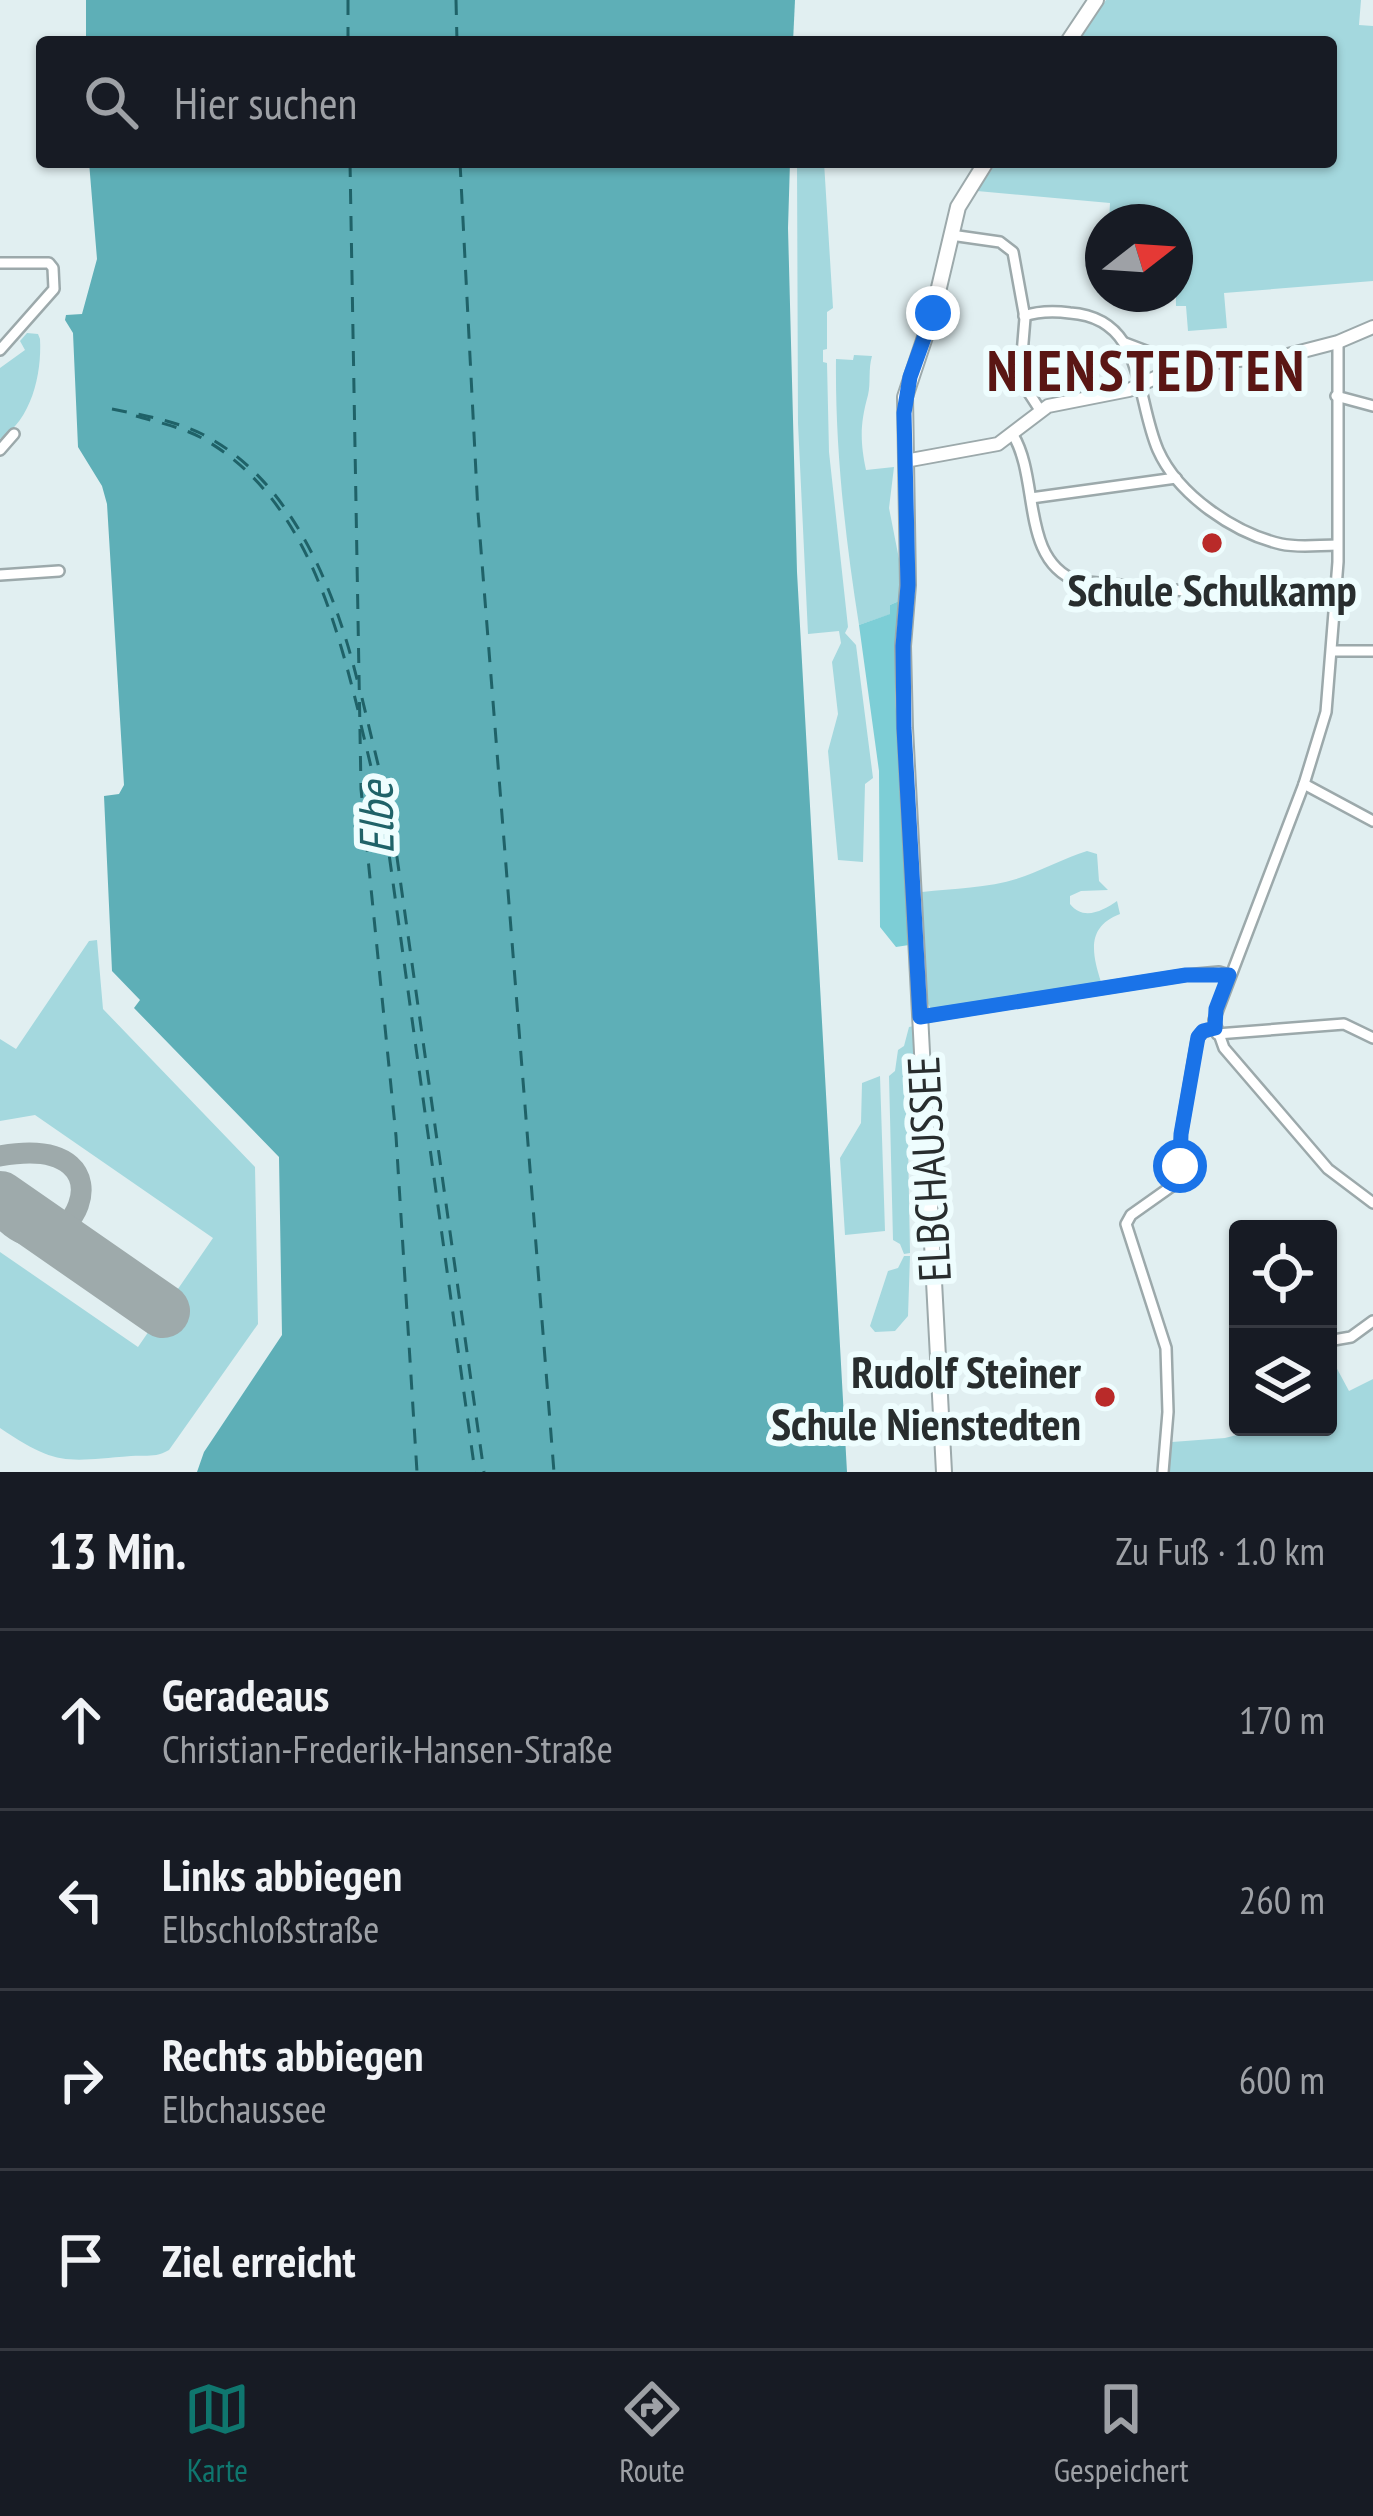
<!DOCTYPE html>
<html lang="de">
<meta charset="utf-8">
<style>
:root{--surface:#171b24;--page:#242831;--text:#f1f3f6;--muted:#9ea1a6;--line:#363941;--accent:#0f766e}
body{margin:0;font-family:"PT Sans Narrow",sans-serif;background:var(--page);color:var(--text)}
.controls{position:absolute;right:36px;bottom:36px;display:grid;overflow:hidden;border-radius:12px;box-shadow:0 3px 9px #0004}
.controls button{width:108px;height:108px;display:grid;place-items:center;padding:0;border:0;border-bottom:3px solid var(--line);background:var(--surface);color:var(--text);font:60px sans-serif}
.compass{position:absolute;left:1085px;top:204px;width:108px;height:108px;border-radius:50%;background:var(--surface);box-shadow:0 3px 9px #0004;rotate:73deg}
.stop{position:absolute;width:36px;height:36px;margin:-27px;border:9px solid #1a73e8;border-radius:50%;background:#fff}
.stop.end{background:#1a73e8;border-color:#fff;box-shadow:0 3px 12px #0008}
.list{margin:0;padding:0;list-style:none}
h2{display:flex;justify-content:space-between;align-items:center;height:156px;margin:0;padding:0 48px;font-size:51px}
h2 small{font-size:39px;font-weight:400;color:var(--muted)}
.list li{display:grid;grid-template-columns:78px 1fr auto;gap:36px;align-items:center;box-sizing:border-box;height:180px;padding:0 48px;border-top:3px solid var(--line)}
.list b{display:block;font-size:45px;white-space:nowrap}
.list p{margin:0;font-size:39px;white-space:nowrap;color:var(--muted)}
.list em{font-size:39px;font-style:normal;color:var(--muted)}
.icon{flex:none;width:66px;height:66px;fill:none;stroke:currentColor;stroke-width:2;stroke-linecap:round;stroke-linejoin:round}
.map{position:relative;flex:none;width:1373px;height:1472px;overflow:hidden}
.search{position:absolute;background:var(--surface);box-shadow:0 3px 9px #0004;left:36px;right:36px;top:36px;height:132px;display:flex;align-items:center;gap:30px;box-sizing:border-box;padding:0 42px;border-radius:12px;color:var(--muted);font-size:45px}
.sheet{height:876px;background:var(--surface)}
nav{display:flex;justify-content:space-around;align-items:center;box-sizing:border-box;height:168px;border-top:3px solid var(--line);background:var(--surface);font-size:33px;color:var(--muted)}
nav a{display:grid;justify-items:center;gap:6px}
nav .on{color:var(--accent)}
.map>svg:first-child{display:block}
.green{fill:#a4d8de}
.forest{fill:#7dced6}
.water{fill:#5eafb7}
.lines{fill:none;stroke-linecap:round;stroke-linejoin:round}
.ferry{stroke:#1f6268;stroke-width:3;stroke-dasharray:15 12;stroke-linecap:butt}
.taxiway{stroke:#9eaaab;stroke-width:21}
.runway{stroke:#9eaaab;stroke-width:54}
.minor-casing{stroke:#9ca9ab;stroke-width:14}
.tertiary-casing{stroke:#9ca9ab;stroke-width:16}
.secondary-casing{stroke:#9ca9ab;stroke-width:18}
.minor{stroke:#fff;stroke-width:9}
.tertiary{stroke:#fff;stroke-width:12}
.secondary{stroke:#fff;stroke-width:14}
.route{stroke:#1a73e8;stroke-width:15}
.poi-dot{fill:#b92a29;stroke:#eefdfe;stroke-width:4.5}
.labels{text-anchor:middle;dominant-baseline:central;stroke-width:12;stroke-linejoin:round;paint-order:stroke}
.poi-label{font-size:45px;font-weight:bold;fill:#282d2e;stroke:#eefdfe}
.street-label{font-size:45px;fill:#282d2e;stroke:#eefdfe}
.water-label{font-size:48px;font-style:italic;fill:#1f6268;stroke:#eefdfe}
.district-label{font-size:57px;font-weight:bold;letter-spacing:3px;fill:#5a1614;stroke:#eefdfe}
</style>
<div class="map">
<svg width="1373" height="1472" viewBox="0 0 1373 1472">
<rect width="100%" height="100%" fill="#e1eff1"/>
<!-- green -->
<g class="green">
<polygon points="1106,0 1361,0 1359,25 1373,26 1373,281 1224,293 1227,328 1188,331 1186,306 1176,306 1175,222 1109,222 1110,203 977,191 997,162 1331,162 1331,42 1078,42"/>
<polygon points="797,162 824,162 833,308 827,312 827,349 823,350 823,362 827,363 829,452 848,627 845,633 856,645 873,778 865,784 863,862 838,860 828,751 838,714 832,662 841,643 839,631 808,634 798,423"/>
<path d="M27,333L38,334L40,339C42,375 31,420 0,439V368L25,350L20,341Z"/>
<path d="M854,355L872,356C868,369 871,383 868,395C860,424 860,441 866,470L894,467L889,508L899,559V601L890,605L891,614L859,625C845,536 835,448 836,359L853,360Z"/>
<path d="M1087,851L1097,854L1099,881L1108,890L1081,891L1070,896V904C1083,921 1103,911 1117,901L1120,914C1086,927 1092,953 1101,982L931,1009L926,1000L922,892C956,888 993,888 1025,876C1046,868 1065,858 1087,851Z"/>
<path d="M97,940L103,1009L255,1167L258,1324L169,1450C155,1458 146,1455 131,1456C67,1461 57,1467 0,1428V1252L138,1347L213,1238L35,1115L0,1121V1039L16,1049L89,941Z"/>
<polygon points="914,1026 918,1129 908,1142 910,1253 904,1254 900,1244 893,1240 889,1076 895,1071 898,1050 904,1046 909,1027"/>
<polygon points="880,1076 885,1231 845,1235 840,1158 861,1123 862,1083"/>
<polygon points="904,1256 910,1256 908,1316 895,1331 875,1332 870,1326 888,1271 898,1268"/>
<polygon points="1328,1352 1349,1391 1373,1379 1373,1472 1168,1472 1172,1442 1225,1438 1268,1427 1328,1427"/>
</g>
<!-- forest -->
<polygon class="forest" points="899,601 895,693 909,945 896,947 880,927 879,771 859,625 890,614 890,605"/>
<!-- water -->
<g class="water">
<polygon points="86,0 795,0 793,42 86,42"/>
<polygon points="89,162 790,162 788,228 797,572 847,1472 197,1472 204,1452 282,1335 279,1157 134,1008 140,1000 112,971 104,796 119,794 124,785 107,504 102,486 78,447 73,333 65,320 66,315 82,314 97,259"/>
</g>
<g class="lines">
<!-- ferry -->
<g class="ferry">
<polyline points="348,0 348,42"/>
<polyline points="456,0 457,42"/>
<polyline points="350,162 361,789 396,1136 417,1472"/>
<polyline points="460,162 478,512 554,1472"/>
<path d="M112,409C142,415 172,420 200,433C292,478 335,590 358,683"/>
<path d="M136,416C160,423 186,428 207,441C301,497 333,610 358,710"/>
<polyline points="362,698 392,822 484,1472"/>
<polyline points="361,725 385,825 475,1472"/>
</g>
<!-- taxiway -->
<path class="taxiway" d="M0,1156C145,1130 64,1293 0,1216"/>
<!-- runway -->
<polyline class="runway" points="0,1198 163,1311"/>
<defs>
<g id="minor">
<polyline points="951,235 1000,242 1013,252 1025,318 1020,379 1040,410"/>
<polyline points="0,263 49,263 53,268 54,289 0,350"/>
<path d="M1024,316C1039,311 1055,311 1070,313C1145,318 1135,397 1158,450C1178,495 1234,533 1281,544C1299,548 1319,545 1337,545"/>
<polyline points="1338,342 1338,562 1326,712 1304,784 1214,1020 1224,1048 1328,1169 1373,1203"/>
<polyline points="1125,343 1183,365"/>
<polyline points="1336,396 1373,406"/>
<path d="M1013,435C1040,479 1020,560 1077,581L1196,592L1335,594"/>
<polyline points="0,450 14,434"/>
<polyline points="1031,498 1176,478"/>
<polyline points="0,575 59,571"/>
<polyline points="1332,651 1373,651"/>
<polyline points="1304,784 1373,821"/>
<polyline points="920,1017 1186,975 1219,972 1229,975"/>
<polyline points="1217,1034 1344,1024 1373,1038"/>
<polyline points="1328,1341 1351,1337 1373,1321"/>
<polyline points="1163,1472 1168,1412 1166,1348 1126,1224 1131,1215 1179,1181 1181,1134 1197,1041 1201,1033 1215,1028"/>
</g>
<polyline id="tertiary" points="905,461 998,444 1048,406 1129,390 1183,365 1284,356 1338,342 1373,327"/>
<g id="secondary">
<polyline points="1068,42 1096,0"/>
<polyline points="944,1472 905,728 903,646 908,585 905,397 933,313 958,207 986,162"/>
</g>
</defs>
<!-- minor casing -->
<use href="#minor" class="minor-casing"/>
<!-- tertiary casing -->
<use href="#tertiary" class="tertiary-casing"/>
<!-- secondary casing -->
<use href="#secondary" class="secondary-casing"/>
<!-- minor -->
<use href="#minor" class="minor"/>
<!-- tertiary -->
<use href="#tertiary" class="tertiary"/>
<!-- secondary -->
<use href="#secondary" class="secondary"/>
</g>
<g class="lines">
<!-- route -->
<polyline class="route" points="933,313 910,377 904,413 908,585 903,646 904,728 920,1017 1186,975 1229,975 1216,1009 1215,1028 1203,1031 1198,1037 1181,1134 1180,1166"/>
</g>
<!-- markers -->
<g class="poi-dot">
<circle cx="1212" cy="543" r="12"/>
<circle cx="1105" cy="1397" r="12"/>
</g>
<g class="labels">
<!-- poi labels -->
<g class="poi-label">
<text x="1212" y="589">Schule Schulkamp</text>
<text x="1081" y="1371" text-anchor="end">Rudolf Steiner<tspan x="1081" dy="52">Schule Nienstedten</tspan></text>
</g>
<!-- street labels -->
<g class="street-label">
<text transform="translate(928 1169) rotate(-93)">ELBCHAUSSEE</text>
</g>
<!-- water labels -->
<g class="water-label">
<text transform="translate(375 818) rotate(-91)">Elbe</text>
</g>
<!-- district labels -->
<g class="district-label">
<text x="1147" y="370">NIENSTEDTEN</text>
</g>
</g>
</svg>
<div class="controls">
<button><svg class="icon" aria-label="locate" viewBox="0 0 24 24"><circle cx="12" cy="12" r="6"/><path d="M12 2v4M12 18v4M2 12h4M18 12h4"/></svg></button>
<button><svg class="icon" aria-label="layers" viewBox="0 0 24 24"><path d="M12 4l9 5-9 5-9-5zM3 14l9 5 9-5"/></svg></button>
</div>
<svg class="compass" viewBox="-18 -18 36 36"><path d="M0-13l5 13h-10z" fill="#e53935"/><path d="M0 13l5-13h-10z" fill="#9ea1a6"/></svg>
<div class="stop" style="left:1180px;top:1166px"></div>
<div class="stop end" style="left:933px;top:313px"></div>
<div class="search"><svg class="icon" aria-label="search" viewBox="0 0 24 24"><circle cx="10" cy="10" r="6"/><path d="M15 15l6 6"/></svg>Hier suchen</div>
</div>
<section class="sheet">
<h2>13 Min.<small>Zu Fuß · 1.0 km</small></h2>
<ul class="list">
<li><svg class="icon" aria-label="ahead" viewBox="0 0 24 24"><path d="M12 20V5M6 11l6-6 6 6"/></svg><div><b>Geradeaus</b><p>Christian-Frederik-Hansen-Straße</p></div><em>170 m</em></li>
<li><svg class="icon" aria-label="left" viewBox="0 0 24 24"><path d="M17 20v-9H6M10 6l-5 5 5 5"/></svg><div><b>Links abbiegen</b><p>Elbschloßstraße</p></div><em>260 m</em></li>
<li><svg class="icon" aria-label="right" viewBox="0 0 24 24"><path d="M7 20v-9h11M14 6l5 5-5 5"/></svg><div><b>Rechts abbiegen</b><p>Elbchaussee</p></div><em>600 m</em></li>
<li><svg class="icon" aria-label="arrive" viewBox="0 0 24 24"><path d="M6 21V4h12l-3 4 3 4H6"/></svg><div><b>Ziel erreicht</b></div></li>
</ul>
</section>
<nav>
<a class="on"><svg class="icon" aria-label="map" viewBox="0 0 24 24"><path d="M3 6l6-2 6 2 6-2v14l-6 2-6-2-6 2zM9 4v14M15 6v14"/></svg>Karte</a>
<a><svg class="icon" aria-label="directions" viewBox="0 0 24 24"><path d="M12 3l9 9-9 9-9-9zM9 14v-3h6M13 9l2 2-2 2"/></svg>Route</a>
<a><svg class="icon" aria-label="saved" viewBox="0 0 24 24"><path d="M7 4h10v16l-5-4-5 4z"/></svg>Gespeichert</a>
</nav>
